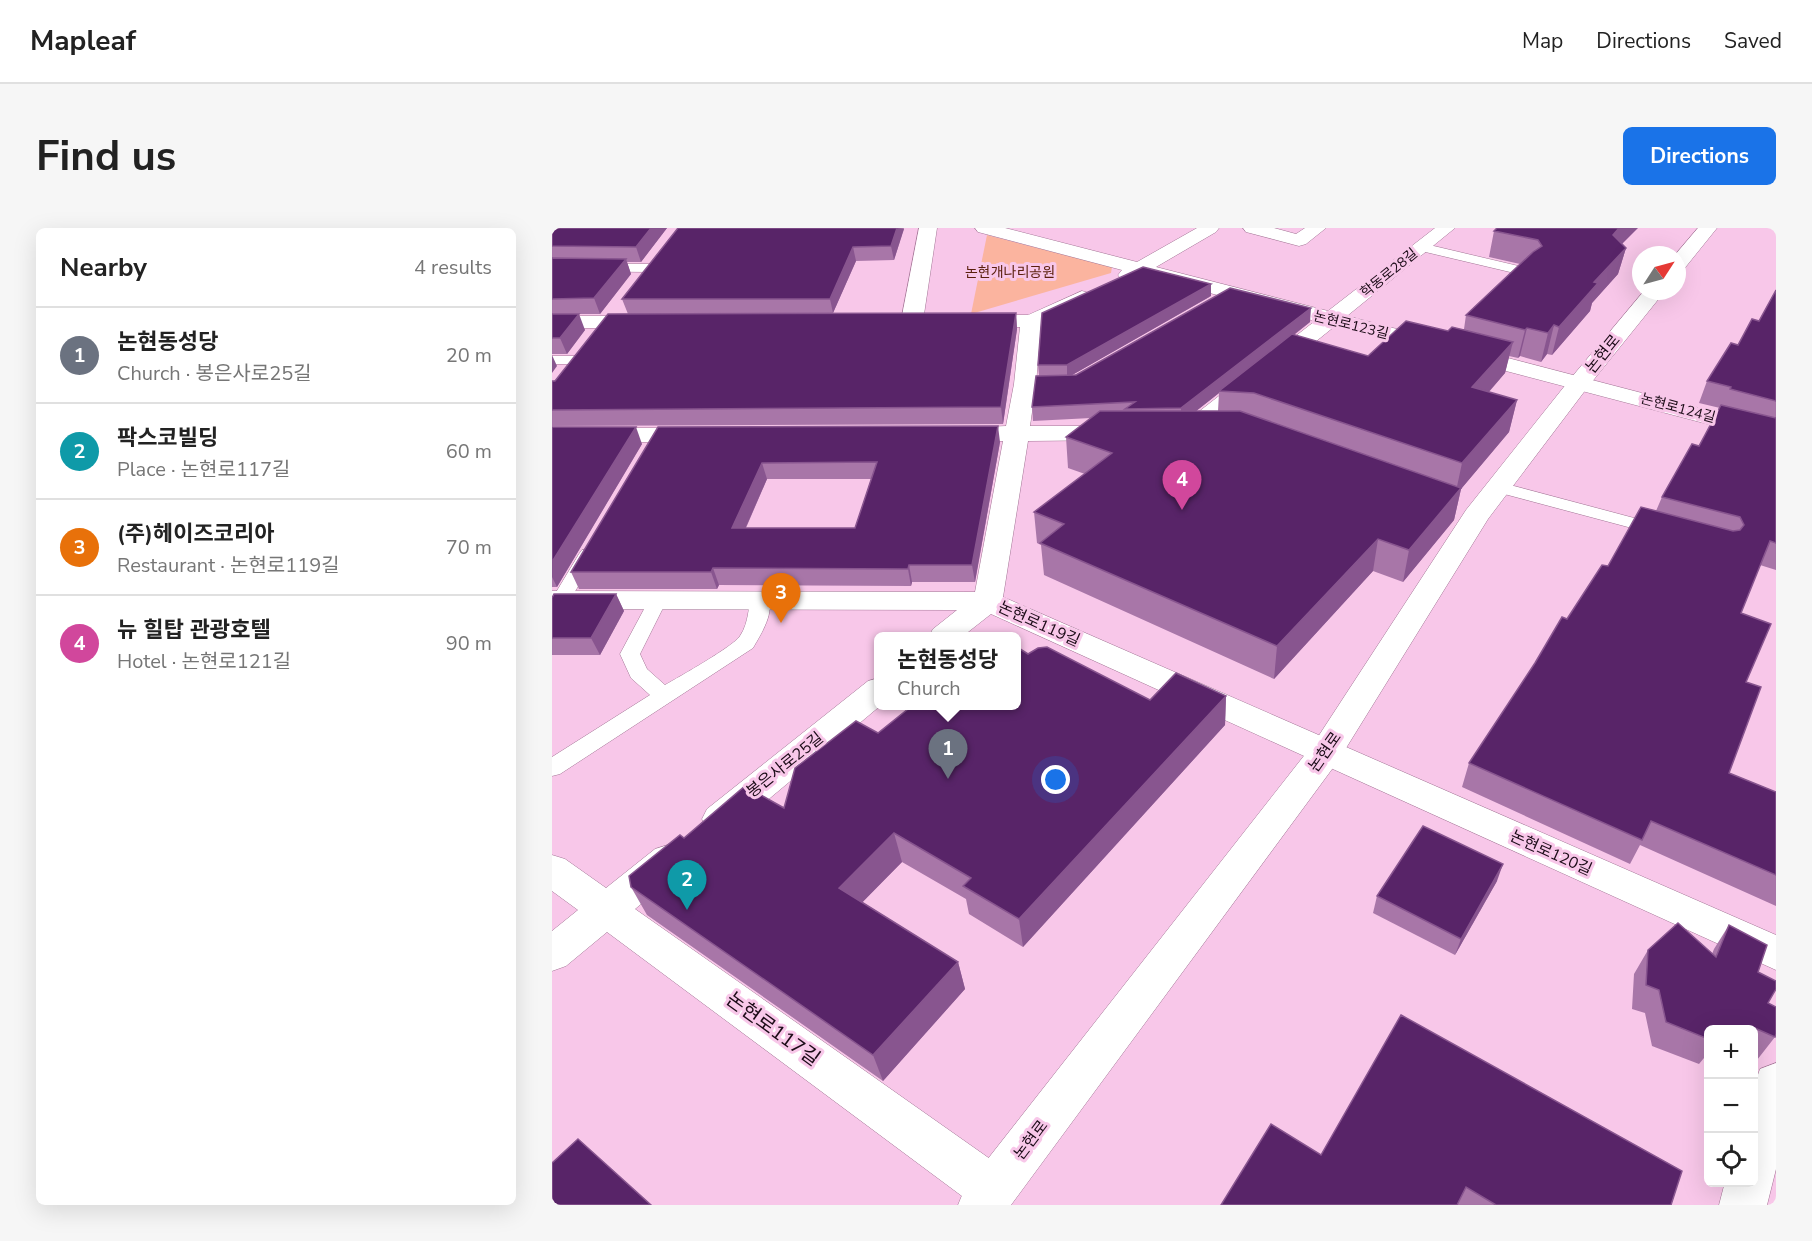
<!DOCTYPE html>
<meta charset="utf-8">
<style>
:root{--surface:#fff;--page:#f6f6f6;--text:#222;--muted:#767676;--line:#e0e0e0;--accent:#1a73e8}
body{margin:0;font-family:"Nunito Sans","Noto Sans KR",sans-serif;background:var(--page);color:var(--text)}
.controls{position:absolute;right:18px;bottom:18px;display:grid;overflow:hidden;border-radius:9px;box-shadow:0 6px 24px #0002}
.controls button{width:54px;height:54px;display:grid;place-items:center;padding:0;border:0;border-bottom:2px solid var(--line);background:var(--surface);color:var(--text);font:30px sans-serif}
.compass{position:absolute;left:1080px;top:18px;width:54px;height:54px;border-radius:50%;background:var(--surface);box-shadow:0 6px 24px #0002;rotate:54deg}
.you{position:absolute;left:504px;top:552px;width:21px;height:21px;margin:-15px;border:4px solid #fff;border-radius:50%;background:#1a73e8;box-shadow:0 0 0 9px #1a73e833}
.badge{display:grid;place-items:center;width:39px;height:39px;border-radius:50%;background:var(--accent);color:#fff;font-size:20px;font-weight:700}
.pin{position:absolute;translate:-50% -50px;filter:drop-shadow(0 2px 3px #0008)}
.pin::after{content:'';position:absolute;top:32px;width:21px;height:18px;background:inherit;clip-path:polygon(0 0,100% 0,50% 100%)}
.popup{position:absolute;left:322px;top:404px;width:147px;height:78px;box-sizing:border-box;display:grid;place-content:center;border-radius:9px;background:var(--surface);filter:drop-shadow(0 2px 4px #0005);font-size:20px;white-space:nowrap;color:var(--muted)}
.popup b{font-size:22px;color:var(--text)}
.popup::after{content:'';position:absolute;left:50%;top:100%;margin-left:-12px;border:12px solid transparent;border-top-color:var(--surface)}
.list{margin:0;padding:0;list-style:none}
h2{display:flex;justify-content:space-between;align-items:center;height:78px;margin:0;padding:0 24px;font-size:26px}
h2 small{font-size:20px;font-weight:400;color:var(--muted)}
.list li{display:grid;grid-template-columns:39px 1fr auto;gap:18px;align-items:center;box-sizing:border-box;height:96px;padding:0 24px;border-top:2px solid var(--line)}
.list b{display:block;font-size:22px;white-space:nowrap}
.list p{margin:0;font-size:20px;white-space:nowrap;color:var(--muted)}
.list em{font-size:20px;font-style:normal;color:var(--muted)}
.icon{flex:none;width:33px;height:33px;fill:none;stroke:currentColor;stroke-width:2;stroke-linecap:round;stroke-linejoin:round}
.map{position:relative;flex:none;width:1224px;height:977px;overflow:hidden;border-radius:9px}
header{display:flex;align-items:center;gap:36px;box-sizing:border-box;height:84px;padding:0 30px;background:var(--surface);border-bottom:2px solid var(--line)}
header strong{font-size:28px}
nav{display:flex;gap:33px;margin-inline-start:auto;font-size:21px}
.intro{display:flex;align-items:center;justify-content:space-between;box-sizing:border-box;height:144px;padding:0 36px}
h1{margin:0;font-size:42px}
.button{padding:15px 27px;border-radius:9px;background:var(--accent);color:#fff;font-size:21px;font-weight:700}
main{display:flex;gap:36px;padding:0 36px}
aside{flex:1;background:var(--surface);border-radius:9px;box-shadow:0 6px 24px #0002}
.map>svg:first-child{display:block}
.green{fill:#fbb49f}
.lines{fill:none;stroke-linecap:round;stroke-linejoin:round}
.lane-casing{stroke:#a27595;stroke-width:1}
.street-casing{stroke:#a27595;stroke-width:1}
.primary-casing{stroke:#a27595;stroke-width:1}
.lane{fill:#fff;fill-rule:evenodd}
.street{fill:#fff;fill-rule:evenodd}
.primary{fill:#fff;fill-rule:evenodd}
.wall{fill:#a876a8;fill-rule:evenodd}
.shaded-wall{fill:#88558f}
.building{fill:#582468;stroke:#88558f;stroke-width:1.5;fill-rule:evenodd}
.labels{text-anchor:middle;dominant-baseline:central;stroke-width:6;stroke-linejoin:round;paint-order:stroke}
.far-park-label{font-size:14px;fill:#5a1f0c;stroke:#f8c7e9}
.far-street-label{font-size:14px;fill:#1b0b17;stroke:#f8c7e9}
.street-label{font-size:16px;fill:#1b0b17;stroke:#f8c7e9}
.near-street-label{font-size:20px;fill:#1b0b17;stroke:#f8c7e9}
</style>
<header>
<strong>Mapleaf</strong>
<nav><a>Map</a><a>Directions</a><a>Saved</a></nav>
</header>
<div class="intro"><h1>Find us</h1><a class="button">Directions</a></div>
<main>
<aside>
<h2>Nearby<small>4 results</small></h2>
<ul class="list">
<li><span class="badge" style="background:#6b7280">1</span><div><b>논현동성당</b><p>Church · 봉은사로25길</p></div><em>20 m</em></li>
<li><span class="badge" style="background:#0f9aa8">2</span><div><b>팍스코빌딩</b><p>Place · 논현로117길</p></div><em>60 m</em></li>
<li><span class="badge" style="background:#e8710a">3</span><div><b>(주)헤이즈코리아</b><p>Restaurant · 논현로119길</p></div><em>70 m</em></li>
<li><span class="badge" style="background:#d1479c">4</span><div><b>뉴 힐탑 관광호텔</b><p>Hotel · 논현로121길</p></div><em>90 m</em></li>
</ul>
</aside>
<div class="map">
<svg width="1224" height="977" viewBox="0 0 1224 977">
<rect width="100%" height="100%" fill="#f8c7e9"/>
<!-- green -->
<polygon class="green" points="435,7 560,39 559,45 419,86"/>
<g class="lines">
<defs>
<g id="lane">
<polygon points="869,15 979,41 981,44 975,48 865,22 863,19"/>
<polygon points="0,35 98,36 104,40 98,44 0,43"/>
<polygon points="0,128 24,128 31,132 24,136 0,136"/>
<polygon points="947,254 1112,298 1115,302 1112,306 1106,307 941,263 939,259 941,255"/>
<polygon points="36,321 42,322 45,326 18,372 16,376 2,376 0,371 27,326 30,322"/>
<path d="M208,366L215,368C224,383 209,406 201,420L8,546L0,548V529L98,467L79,450L68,426L98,370H112L114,374L88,426L95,441L113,457C127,449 182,418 188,408C198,393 195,378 201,368Z"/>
</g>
<g id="street">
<polygon points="367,0 385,0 371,93 367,97 360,99 353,97 349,93"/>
<polygon points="423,0 453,0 585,34 645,0 667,0 664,4 604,39 776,83 883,0 903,0 795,88 1224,200 1224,214 783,98 644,210 635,212 626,210 623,205 626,200 763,93 590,47 576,53 569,51 566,47 570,42 426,4"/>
<polygon points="691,0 722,0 744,6 753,0 774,0 754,16 747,18 694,4"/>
<polygon points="530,63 537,65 540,69 537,73 489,96 484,156 478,198 565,198 574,200 577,205 574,210 565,212 476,213 451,369 1224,707 1224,742 439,386 411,408 377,408 381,401 405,382 0,381 0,363 423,364 451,213 403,213 394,211 391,206 394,201 454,198 462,156 468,99 419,99 412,97 408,93 412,89 419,87 476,87"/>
<polygon points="0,88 94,88 101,90 105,94 101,98 94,100 0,100"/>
<polygon points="0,200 145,200 154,202 157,207 154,212 145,214 0,214"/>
<polygon points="327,450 328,478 181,601 168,605 155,601 150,591 155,581 316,453"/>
<polygon points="116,617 129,621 135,632 129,643 83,681 458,945 465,962 458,977 422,977 55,704 14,738 0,743 0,703 26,682 0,663 0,627 13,631 54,660 103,621"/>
<polygon points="1224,835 1224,941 1215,977 1167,977 1173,954 1202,954 1202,858 1208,841"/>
</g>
<g id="primary">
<polygon points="1146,0 1165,0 1132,41 1125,43 1125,27 1123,27"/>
<polygon points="1092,63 1113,63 1035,160 936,291 786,533 459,977 406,977 413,960 762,515 914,282 1019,150"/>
</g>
</defs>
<!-- lane casing -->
<use href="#lane" class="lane-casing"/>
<!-- street casing -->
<use href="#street" class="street-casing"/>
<!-- primary casing -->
<use href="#primary" class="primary-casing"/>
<!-- lane -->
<use href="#lane" class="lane"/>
<!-- street -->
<use href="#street" class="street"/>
<!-- primary -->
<use href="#primary" class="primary"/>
</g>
<!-- wall -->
<g class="wall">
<polygon points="0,0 115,0 89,34 75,34 79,46 48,86 15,86 33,102 15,126 0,126"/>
<polygon points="126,0 352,0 342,32 304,33 281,85 76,86 70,71"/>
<path d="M942,3L1070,16L1074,20L1066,46L1040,75L1038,83L1000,127L995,126L989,134L968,128L966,130L957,128L953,145L937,164L965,172L957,204L909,261L902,292L851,354L821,343L722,451L492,347L489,317L485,315L482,284L533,246L516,240L514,209L539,190L481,193L480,179L487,148L486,137L659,68L520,147L758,94L742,107L816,128L896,103L912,101L914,87L968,36L937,29ZM667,165L666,183H644Z"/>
<polygon points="1224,62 1224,342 1208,337 1189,385 1194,454 1177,545 1224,564 1224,678 1088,617 1078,636 910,559 917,535 1015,391 1056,338 1104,283 1110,269 1147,218 1168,180 1147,175 1155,153 1207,93"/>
<polygon points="464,85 465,101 451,196 0,198 0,153"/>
<polygon points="0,199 90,216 5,359 0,359"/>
<path d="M106,199L448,214L423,354H360L359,358L167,357L165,361H27L19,344ZM215,251H319L303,300H194Z"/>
<polygon points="64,366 72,383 48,427 0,427 0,370"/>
<polygon points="476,426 598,472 674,468 673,497 471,719 417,686 414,671 350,634 310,674 406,734 413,761 331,853 95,687 79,659 132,610 232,580 326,505"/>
<polygon points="945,653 903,727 821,685 825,668"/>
<polygon points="1177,697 1206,744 1216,775 1223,809 1205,832 1202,831 1202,801 1156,801 1156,832 1152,830 1147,836 1100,818 1093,785 1080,781 1082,746 1096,722 1160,726 1162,721"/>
<polygon points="769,927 1119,977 669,977"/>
</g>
<!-- shaded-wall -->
<g class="shaded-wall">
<polygon points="99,0 115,0 89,34 84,19"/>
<polygon points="345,0 352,1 342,32 339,18"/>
<polygon points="1067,0 1086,0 1053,33 1061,7"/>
<polygon points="301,19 304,33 281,85 278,71"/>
<polygon points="1074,20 1066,46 1040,75 1038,83 1000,127 1007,99 1042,54"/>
<polygon points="74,31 79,46 48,86 42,70"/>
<polygon points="659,56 659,68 515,150 515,137"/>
<polygon points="759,80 758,94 670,163 667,163 667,165 629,195 629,180"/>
<polygon points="464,85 465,101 451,196 449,179"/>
<polygon points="27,86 33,102 15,126 8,110"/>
<polygon points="1002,97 995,126 989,134 996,105"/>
<polygon points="975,100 968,128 966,130 973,102"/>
<polygon points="961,114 953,145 913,191 920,159"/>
<polygon points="0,127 5,138 0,145"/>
<polygon points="965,172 957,204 909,261 902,292 851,354 857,322 903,268 910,235"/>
<polygon points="446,198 448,214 423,354 420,337"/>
<polygon points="84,199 90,216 5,359 0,349 0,334"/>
<polygon points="210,235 215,251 186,317 180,300"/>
<polygon points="826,311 821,343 722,451 725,418"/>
<polygon points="357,337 360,354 359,358 356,341"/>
<polygon points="161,340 167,357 165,361 159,344"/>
<polygon points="64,366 72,383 48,427 39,410"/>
<polygon points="674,468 673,497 471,719 467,691"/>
<polygon points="342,605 350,634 297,688 287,660"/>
<polygon points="951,636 945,653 903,727 909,711"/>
<polygon points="406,734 413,761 331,853 321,827"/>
</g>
<!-- building -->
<g class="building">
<polygon points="0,0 99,0 84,19 0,18"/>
<polygon points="126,0 345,0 339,18 301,19 278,71 70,71"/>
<polygon points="945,0 1067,0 1061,7 1074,20 1042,54 1046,55 1007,99 1002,97 996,105 975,100 973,102 914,87 981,24 990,18 986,12 942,3"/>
<polygon points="0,30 74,31 42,70 0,71"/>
<polygon points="591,39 659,56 515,137 486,137 490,85"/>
<polygon points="678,60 759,80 629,180 573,181 583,174 480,179 484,148 524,147"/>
<polygon points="1224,62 1224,173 1178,161 1179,159 1155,153 1179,115 1186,117 1200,91 1207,93"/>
<polygon points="464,85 449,179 0,182 0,153 3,153 56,86"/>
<polygon points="0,86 27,86 8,110 0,110"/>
<polygon points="854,93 896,103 900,99 961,114 920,159 965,172 910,235 702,165 667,163 740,106 816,128"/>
<polygon points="1169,177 1224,190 1224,315 1218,313 1189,385 1219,396 1194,454 1209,459 1177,545 1224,564 1224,647 1099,593 1090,612 917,535 983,435 1010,389 1015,391 1050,337 1056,338 1089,279 1181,303 1188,302 1192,297 1188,289 1110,269 1140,216 1147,218"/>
<polygon points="548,183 688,183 909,260 857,322 826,311 725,418 488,315 512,296 482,284 560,225 514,209"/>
<path d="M446,198L420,337H357L356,341L161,340L159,344H19L106,199ZM325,234L303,300H180L210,235Z"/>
<polygon points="0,199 84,199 0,334"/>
<polygon points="2,366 64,366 39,410 0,410 0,370"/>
<polygon points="465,419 476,426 486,420 495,419 598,472 624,445 674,468 467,691 411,658 419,650 342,605 287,660 406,734 321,827 79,659 77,648 128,607 132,610 193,558 232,580 243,540 304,493 326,505 361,477 465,477"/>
<polygon points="871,598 951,636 909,711 825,668"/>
<polygon points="1126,695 1164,729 1177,697 1215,717 1206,744 1224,753 1224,761 1216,775 1224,779 1224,806 1223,809 1198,798 1195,801 1156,801 1156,811 1114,794 1107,762 1094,757 1096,722"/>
<polygon points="849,787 1130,943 1119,977 944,977 914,959 905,977 669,977 719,896 769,927"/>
<polygon points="26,911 99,977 0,977 0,935"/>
</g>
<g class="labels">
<!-- far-park labels -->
<g class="far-park-label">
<text x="458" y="44">논현개나리공원</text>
</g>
<!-- far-street labels -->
<g class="far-street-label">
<text transform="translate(837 45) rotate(-39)">학동로28길</text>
<text transform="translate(799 97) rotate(14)">논현로123길</text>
<text transform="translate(1126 180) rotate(15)">논현로124길</text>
</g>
<!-- street labels -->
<g class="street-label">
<text transform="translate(1051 126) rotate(-51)">논현로</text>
<text transform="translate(487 396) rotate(24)">논현로119길</text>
<text transform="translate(773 524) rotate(-55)">논현로</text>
<text transform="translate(233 537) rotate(-39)">봉은사로25길</text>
<text transform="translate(999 625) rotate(24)">논현로120길</text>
<text transform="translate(479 912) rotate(-53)">논현로</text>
</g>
<!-- near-street labels -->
<g class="near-street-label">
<text transform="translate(221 801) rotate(36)">논현로117길</text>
</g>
</g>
</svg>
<div class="controls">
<button>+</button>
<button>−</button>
<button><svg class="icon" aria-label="locate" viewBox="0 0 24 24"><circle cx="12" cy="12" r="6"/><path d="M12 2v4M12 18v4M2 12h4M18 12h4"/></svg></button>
</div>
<svg class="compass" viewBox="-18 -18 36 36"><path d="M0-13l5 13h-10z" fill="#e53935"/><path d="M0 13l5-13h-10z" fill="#767676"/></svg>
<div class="you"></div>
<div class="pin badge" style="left:396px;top:551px;background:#6b7280">1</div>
<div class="popup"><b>논현동성당</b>Church</div>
<div class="pin badge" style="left:135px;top:682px;background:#0f9aa8">2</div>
<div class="pin badge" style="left:229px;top:395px;background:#e8710a">3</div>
<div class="pin badge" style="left:630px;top:282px;background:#d1479c">4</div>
</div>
</main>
